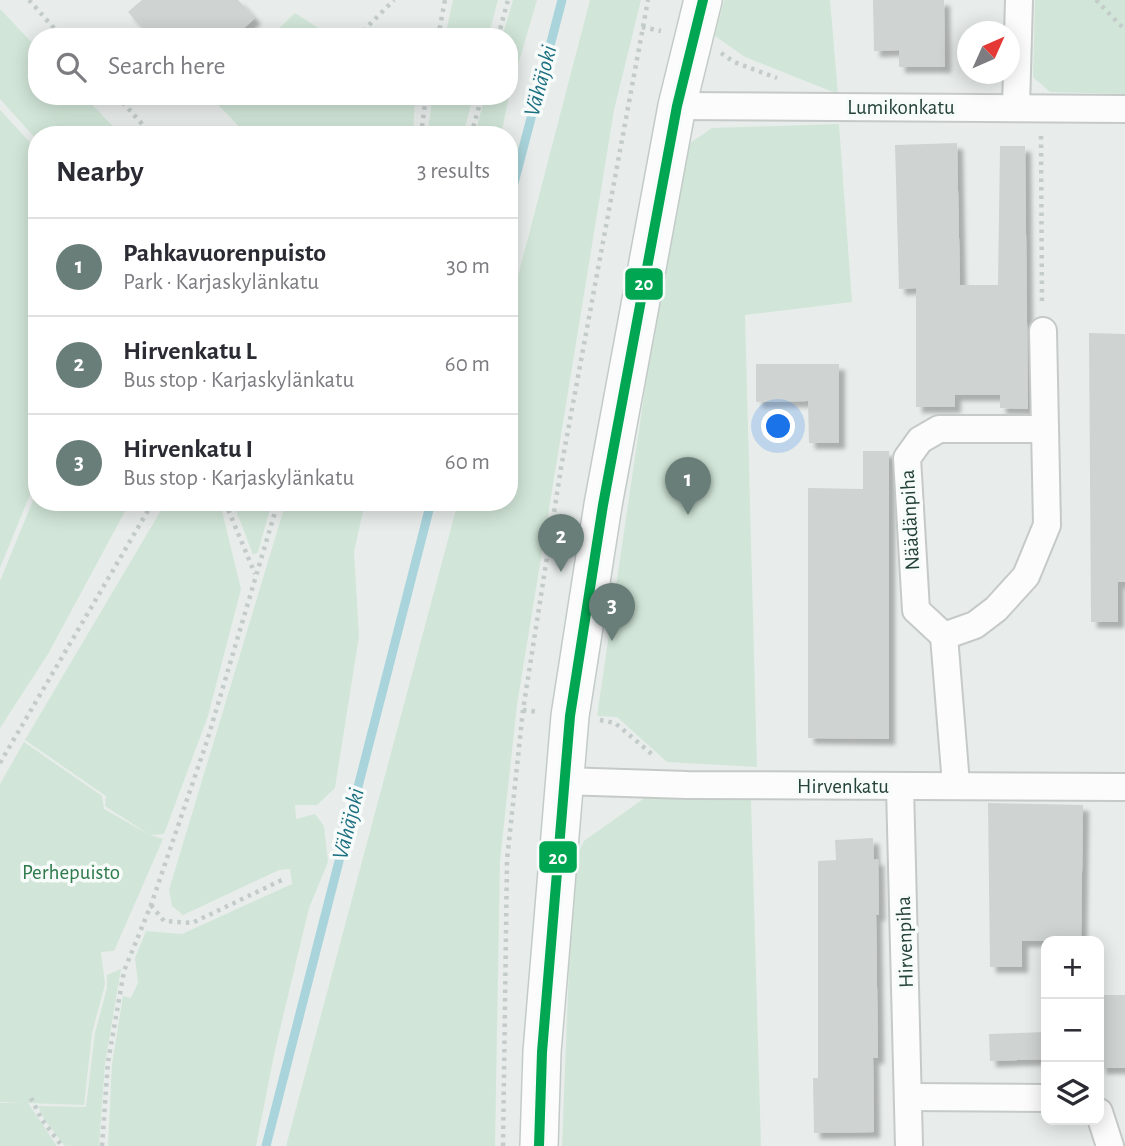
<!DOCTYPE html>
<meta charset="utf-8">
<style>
:root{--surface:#fff;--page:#f2f2f3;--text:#2b2b33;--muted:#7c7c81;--line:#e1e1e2;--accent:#697e78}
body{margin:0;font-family:"Alegreya Sans",sans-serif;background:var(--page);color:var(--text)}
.controls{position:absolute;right:21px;bottom:21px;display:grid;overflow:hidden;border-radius:14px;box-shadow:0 4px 18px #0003}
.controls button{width:63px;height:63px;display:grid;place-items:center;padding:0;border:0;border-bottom:2px solid var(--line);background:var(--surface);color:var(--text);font:35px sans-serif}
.compass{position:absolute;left:957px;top:21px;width:63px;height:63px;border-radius:50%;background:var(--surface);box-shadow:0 4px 18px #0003;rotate:45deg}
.you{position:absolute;left:779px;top:427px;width:24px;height:24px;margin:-18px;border:5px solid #fff;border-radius:50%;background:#1a73e8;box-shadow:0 0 0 10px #1a73e833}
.badge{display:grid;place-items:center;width:46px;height:46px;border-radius:50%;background:var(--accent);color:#fff;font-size:23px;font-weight:700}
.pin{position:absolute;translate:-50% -58px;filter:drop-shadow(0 2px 4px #0008)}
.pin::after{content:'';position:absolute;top:37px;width:24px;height:21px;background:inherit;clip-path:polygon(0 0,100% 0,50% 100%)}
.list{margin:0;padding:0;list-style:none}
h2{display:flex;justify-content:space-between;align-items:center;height:91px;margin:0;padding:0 28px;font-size:30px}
h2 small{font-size:23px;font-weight:400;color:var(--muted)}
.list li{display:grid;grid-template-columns:46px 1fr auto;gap:21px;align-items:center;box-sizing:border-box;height:98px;padding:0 28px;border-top:2px solid var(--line)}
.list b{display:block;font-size:26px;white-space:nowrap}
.list p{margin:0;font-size:23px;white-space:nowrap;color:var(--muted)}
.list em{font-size:23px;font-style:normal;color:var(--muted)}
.icon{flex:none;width:38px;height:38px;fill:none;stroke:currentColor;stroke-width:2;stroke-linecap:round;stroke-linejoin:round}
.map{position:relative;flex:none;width:1125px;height:1146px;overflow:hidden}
.search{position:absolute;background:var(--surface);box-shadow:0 4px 18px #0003;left:28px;top:28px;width:490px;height:77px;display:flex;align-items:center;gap:18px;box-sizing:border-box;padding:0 24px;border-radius:28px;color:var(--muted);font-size:26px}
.panel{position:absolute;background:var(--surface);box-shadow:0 4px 18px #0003;left:28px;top:126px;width:490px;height:385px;border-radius:28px}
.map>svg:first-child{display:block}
.green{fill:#d1e6d8}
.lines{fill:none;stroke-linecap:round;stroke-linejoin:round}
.stream{stroke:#a9d4db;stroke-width:9}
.building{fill:#cfd4d2;filter:url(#shadow)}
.street-casing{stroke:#c5cac8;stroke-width:30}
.secondary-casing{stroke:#c3cbc8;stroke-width:40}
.path{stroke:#c3ccca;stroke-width:4.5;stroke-dasharray:3.5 5;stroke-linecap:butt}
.street{stroke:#fcfcfc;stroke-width:26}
.secondary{stroke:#fcfcfc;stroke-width:37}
.bus-1-casing{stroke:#f7fbf9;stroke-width:16}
.bus-1{stroke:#00a651;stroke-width:10}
.labels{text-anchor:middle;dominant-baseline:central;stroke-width:7;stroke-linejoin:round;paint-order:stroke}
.street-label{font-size:21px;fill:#24423a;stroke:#f7fbf9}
.park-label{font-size:21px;fill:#2d7a4b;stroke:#f7fbf9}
.water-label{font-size:23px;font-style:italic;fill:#1c6f80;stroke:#f7fbf9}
.line-badge{stroke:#f7fbf9;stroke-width:2.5}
.badge-label{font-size:19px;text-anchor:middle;font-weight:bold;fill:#fff}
</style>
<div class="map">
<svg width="1125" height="1146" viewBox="0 0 1125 1146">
<defs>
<filter id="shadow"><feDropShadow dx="6" dy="6" stdDeviation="2" flood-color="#0004"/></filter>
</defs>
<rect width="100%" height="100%" fill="#e8edeb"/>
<!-- green -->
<g class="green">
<polygon points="453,0 498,0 488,37 445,37"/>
<polygon points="513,0 537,0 509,95 509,37 502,37"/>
<polygon points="590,0 641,0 614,110 517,705 500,861 495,1146 286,1146 458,502 509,502 509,311"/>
<polygon points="724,0 830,0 838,94 745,57 715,36"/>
<polygon points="1035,0 1125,0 1125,94 1050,92 1033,77"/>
<polygon points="0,9 37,48 37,96 84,96 121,135 37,135 37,140 0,99"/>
<polygon points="295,13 332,37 270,37"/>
<polygon points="210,96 415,96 413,135 247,135"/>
<polygon points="433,96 473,96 463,135 427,135"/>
<polygon points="485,96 509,96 501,135 475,135"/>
<polygon points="0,110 37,150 37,477 0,568"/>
<polygon points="839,124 852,302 745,315 757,767 667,762 617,717 597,716 680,150 712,128"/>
<polygon points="37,491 37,502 130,502 48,654 0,728 0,581"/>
<polygon points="166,502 204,502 206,511 221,507 241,589 208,716 164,834 150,835 163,839 114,951 101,952 105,984 92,1033 84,1105 28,1103 57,1146 0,1146 0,1103 24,1103 0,1102 0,784 24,742 102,796 104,809 150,835 105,806 106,796 25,740"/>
<polygon points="233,502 272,502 258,552 253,555"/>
<polygon points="286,502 365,502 354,552 359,636 335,788 317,805 295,805 296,819 315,814 324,826 328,862 309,908 275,1050 256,1146 108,1146 112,1064 123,996 131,998 138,983 135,958 146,931 182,934 292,884 290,869 279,870 183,915 172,906 169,890"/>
<polygon points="646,797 751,799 761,1146 562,1146 573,863 584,841"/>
<polygon points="121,969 105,1064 99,1146 65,1146 44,1119 38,1106 86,1107 95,1033 107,988 107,975"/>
</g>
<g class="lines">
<!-- stream -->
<g class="stream">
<polyline points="509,202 562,0"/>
<polyline points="266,1146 431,502"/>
</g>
</g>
<!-- building -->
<g class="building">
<polygon points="142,0 238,0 255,18 234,37 150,37 128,12"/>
<polygon points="873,0 944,0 945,67 899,67 899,50 874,51"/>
<polygon points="957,143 960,285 998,285 1000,146 1025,146 1028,409 1000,408 1000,395 955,395 955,407 916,407 916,288 899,289 895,145"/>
<polygon points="1089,333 1125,334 1125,582 1118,582 1118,622 1091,622"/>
<polygon points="756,364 839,364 839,443 809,443 808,401 756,402"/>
<polygon points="863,451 889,451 889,739 808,738 808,488 863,489"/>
<polygon points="988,803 1083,805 1081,941 1022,941 1022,967 990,967"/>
<polygon points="873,838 874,860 878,859 879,915 876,915 878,1058 873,1058 874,1132 814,1133 813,1078 818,1078 818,861 836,860 835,840"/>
<polygon points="1099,995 1125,995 1125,1068 1100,1068"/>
<polygon points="1046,1032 1046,1059 990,1061 989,1034"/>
</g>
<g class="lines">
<defs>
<g id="street">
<polyline points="677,106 1125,109"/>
<polyline points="1016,107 1019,0"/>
<polyline points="944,636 916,610 907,458 920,440 939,429 1045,429"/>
<polyline points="562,781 687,785 1125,787"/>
<polyline points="956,784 944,636 975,625 996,609 1026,576 1047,525 1043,331"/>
<polyline points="900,787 909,1146"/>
<polyline points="909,1097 1046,1098"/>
<polyline points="1099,1112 1110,1146"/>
</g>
<polyline id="secondary" points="539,1146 542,1052 570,716 603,505 677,106 703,0"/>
</defs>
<!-- street casing -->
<use href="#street" class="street-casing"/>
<!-- secondary casing -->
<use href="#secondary" class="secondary-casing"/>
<!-- path -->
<g class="path">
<polyline points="29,0 62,37"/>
<polyline points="1096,0 1125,30"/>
<polyline points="642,27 661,31"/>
<polyline points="357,37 394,0"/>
<polyline points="438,37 445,0"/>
<polyline points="498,37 508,0"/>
<polyline points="721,53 734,62 777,78"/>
<polyline points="117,96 152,135"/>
<polyline points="421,135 426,96"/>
<polyline points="471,135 482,96"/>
<polyline points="1041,136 1042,306"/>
<polyline points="225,502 255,574"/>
<polyline points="523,710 540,712"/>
<polyline points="600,720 615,723 653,755"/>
<polyline points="0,763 153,502"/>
<polyline points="151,905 164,921 192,923 284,879"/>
<polyline points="31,1098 42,1120 62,1146"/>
<polyline points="102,1146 108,1062 124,971 151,905 207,741 278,502"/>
<polyline points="503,1146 507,860 523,710 561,468 648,0"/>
</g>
<!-- street -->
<use href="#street" class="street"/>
<!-- secondary -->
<use href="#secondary" class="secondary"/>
<defs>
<polyline id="bus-1" points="539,1146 542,1052 570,716 603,505 677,106 703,0"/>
</defs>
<!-- bus-1 casing -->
<use href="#bus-1" class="bus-1-casing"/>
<!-- bus-1 -->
<use href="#bus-1" class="bus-1"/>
</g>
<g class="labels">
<!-- street labels -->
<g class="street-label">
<text x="901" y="107">Lumikonkatu</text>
<text transform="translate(910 520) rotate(-93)">Näädänpiha</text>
<text x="843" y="786">Hirvenkatu</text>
<text transform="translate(905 942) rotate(-92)">Hirvenpiha</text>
</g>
<!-- park labels -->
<g class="park-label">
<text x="71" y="872">Perhepuisto</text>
</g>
<!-- water labels -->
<g class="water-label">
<text transform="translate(541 81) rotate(-75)">Vähäjoki</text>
<text transform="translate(349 824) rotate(-76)">Vähäjoki</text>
</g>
</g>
<g class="line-badge">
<rect x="624" y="267" width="40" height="34" rx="7" fill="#00a651"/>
<rect x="538" y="840" width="40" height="34" rx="7" fill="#00a651"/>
</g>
<g class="badge-label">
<text x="644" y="290">20</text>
<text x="558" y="864">20</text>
</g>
</svg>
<div class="controls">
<button>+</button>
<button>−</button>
<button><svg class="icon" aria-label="layers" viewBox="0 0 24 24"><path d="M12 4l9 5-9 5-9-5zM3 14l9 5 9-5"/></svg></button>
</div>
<svg class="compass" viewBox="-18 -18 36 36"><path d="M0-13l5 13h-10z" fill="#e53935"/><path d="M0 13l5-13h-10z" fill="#7c7c81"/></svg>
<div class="you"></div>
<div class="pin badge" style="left:688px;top:515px">1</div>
<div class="pin badge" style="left:561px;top:572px">2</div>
<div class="pin badge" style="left:612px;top:641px">3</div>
<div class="search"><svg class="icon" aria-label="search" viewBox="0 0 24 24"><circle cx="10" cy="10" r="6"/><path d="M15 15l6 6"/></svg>Search here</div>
<section class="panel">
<h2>Nearby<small>3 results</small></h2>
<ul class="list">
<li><span class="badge">1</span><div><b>Pahkavuorenpuisto</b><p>Park · Karjaskylänkatu</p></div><em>30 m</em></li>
<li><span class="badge">2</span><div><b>Hirvenkatu L</b><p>Bus stop · Karjaskylänkatu</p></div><em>60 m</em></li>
<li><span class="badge">3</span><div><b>Hirvenkatu I</b><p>Bus stop · Karjaskylänkatu</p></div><em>60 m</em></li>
</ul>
</section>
</div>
